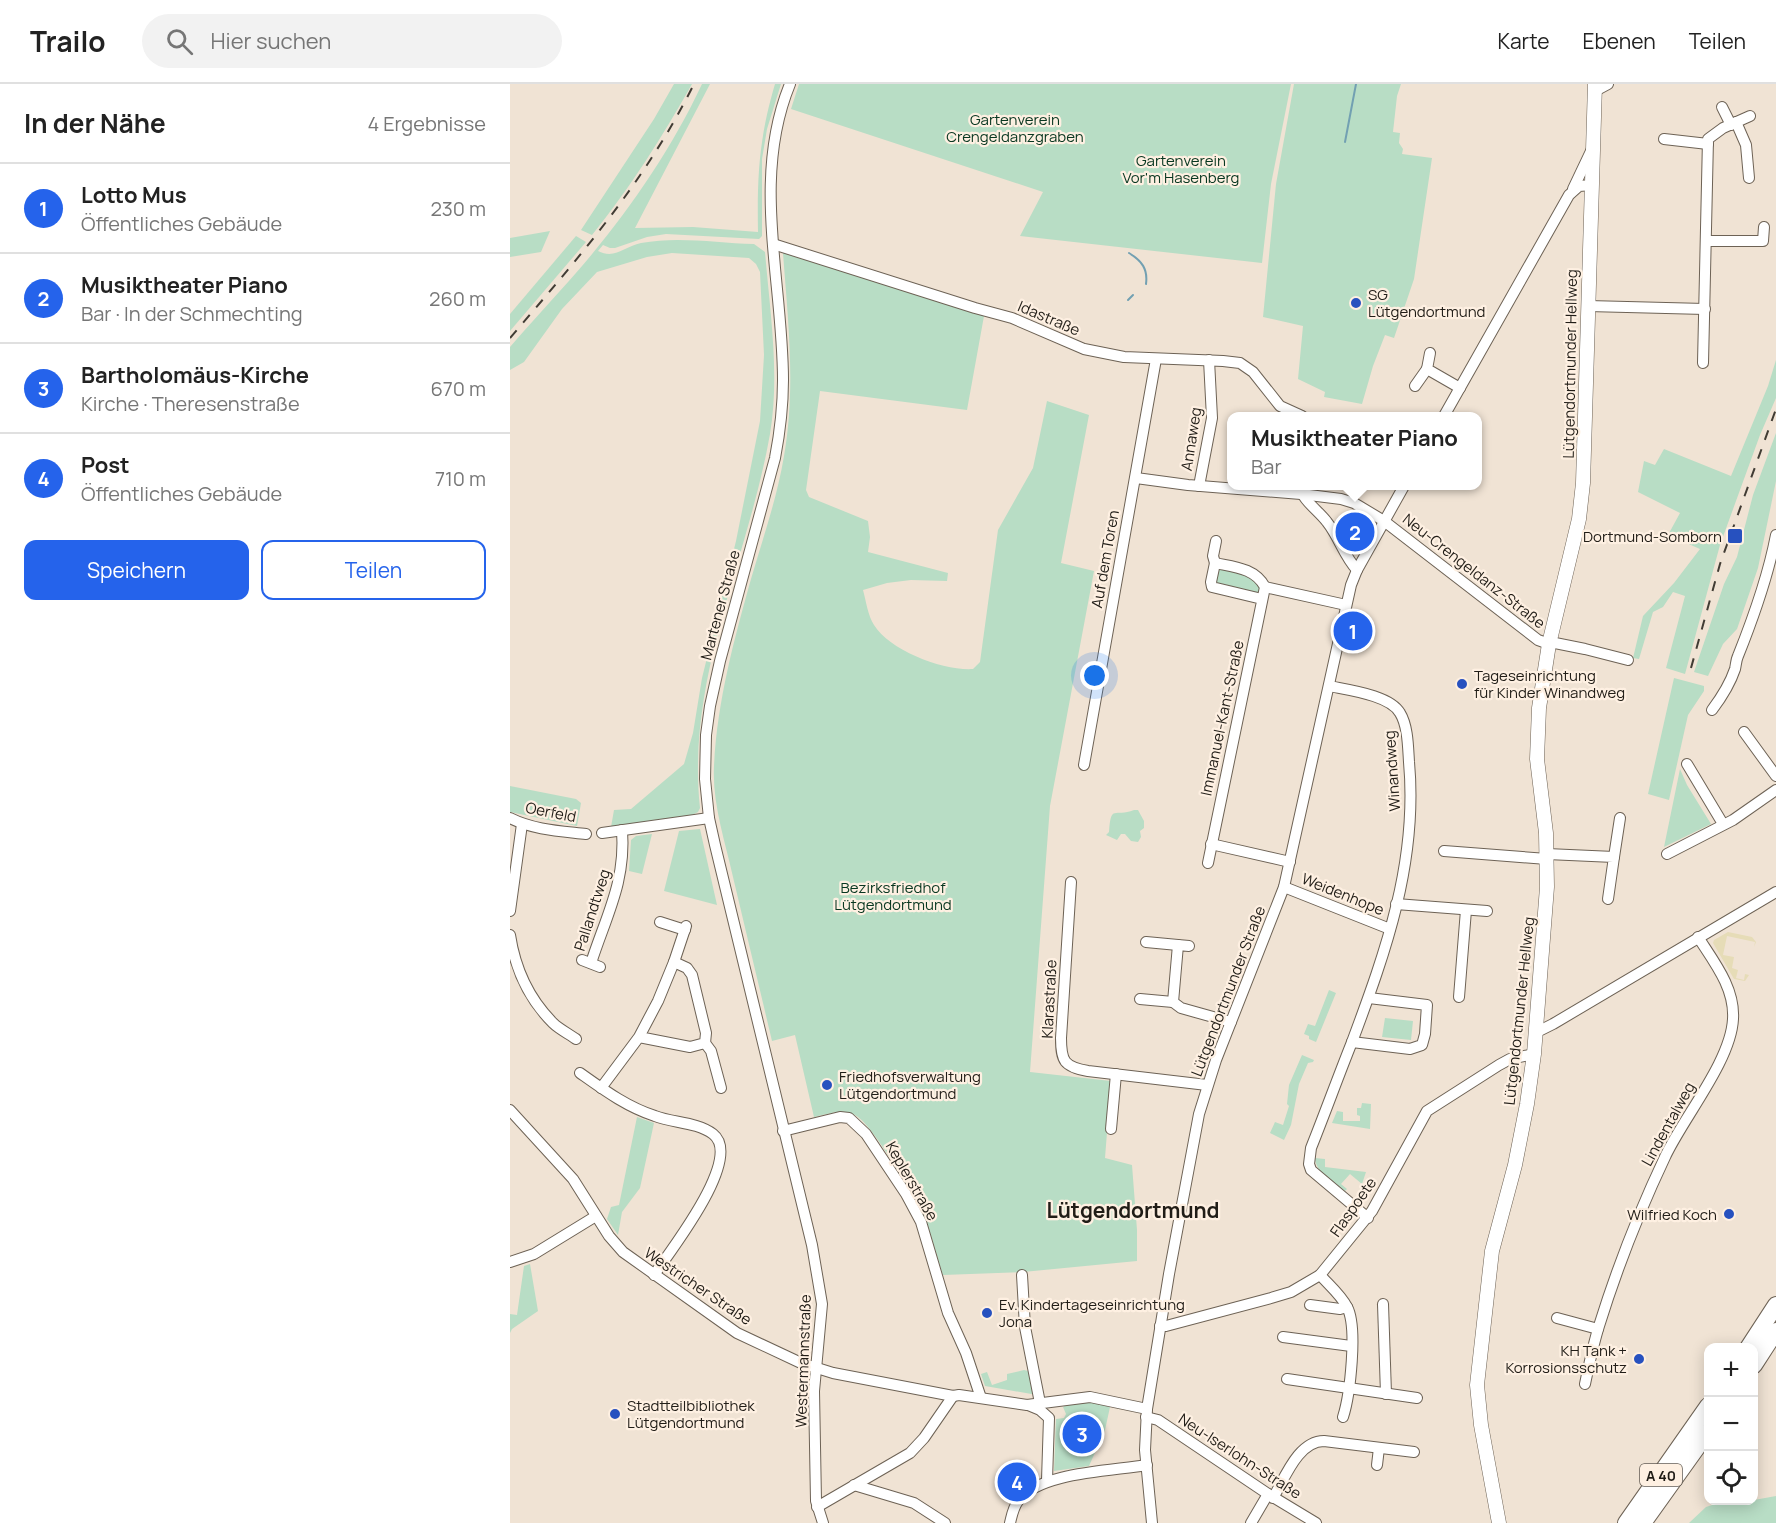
<!DOCTYPE html>
<html lang="de">
<meta charset="utf-8">
<style>
:root{--surface:#fff;--page:#f2f2f2;--text:#222;--muted:#767676;--line:#e0e0e0;--accent:#2563eb}
body{margin:0;font-family:Manrope,sans-serif;background:var(--page);color:var(--text)}
.controls{position:absolute;right:18px;bottom:18px;display:grid;overflow:hidden;border-radius:12px;box-shadow:0 3px 15px #0003}
.controls button{width:54px;height:54px;display:grid;place-items:center;padding:0;border:0;border-bottom:2px solid var(--line);background:var(--surface);color:var(--text);font:30px sans-serif}
.you{position:absolute;left:585px;top:592px;width:21px;height:21px;margin:-15px;border:4px solid #fff;border-radius:50%;background:#1a73e8;box-shadow:0 0 0 9px #1a73e833}
.badge{display:grid;place-items:center;width:39px;height:39px;border-radius:50%;background:var(--accent);color:#fff;font-size:20px;font-weight:700}
.pin{position:absolute;translate:-50% -50%;border:3px solid #fff;box-shadow:0 2px 6px #0006}
.popup{position:absolute;left:717px;top:328px;width:255px;height:78px;box-sizing:border-box;display:grid;place-content:center;border-radius:12px;background:var(--surface);filter:drop-shadow(0 2px 4px #0005);font-size:20px;white-space:nowrap;color:var(--muted)}
.popup b{font-size:22px;color:var(--text)}
.popup::after{content:'';position:absolute;left:50%;top:100%;margin-left:-12px;border:12px solid transparent;border-top-color:var(--surface)}
.list{margin:0;padding:0;list-style:none}
h2{display:flex;justify-content:space-between;align-items:center;height:78px;margin:0;padding:0 24px;font-size:26px}
h2 small{font-size:20px;font-weight:400;color:var(--muted)}
.list li{display:grid;grid-template-columns:39px 1fr auto;gap:18px;align-items:center;box-sizing:border-box;height:90px;padding:0 24px;border-top:2px solid var(--line)}
.list b{display:block;font-size:22px;white-space:nowrap}
.list p{margin:0;font-size:20px;white-space:nowrap;color:var(--muted)}
.list em{font-size:20px;font-style:normal;color:var(--muted)}
.actions{display:flex;gap:12px;padding:18px 24px}
.actions a{flex:1;padding:14px 0;border:2px solid var(--accent);border-radius:12px;text-align:center;font-size:21px;color:var(--accent)}
.actions .main{background:var(--accent);color:#fff}
.icon{flex:none;width:33px;height:33px;fill:none;stroke:currentColor;stroke-width:2;stroke-linecap:round;stroke-linejoin:round}
.map{position:relative;flex:none;width:1266px;height:1439px;overflow:hidden}
header{display:flex;align-items:center;gap:36px;box-sizing:border-box;height:84px;padding:0 30px;background:var(--surface);border-bottom:2px solid var(--line)}
header strong{font-size:28px}
nav{display:flex;gap:33px;margin-inline-start:auto;font-size:21px}
.search{width:420px;height:54px;background:var(--page);display:flex;align-items:center;gap:15px;box-sizing:border-box;padding:0 21px;border-radius:33px;color:var(--muted);font-size:22px}
main{display:flex}
aside{flex:1;background:var(--surface)}
.map>svg:first-child{display:block}
.green{fill:#b8ddc5}
.sand{fill:#e6dcb7}
.lines{fill:none;stroke-linecap:round;stroke-linejoin:round}
.stream{stroke:#72a0b2;stroke-width:2}
.minor-casing{stroke:#6d6255;stroke-width:12}
.major-casing{stroke:#6d6255;stroke-width:15}
.highway-casing{stroke:#6d6255;stroke-width:18}
.minor{stroke:#fff;stroke-width:10}
.major{stroke:#fff;stroke-width:14}
.highway{stroke:#fff;stroke-width:16}
.rail{stroke:#413c34;stroke-width:2;stroke-dasharray:10 10;stroke-linecap:butt}
.poi-dot{fill:#2751bf;stroke:#fef0e2;stroke-width:2}
.labels{text-anchor:middle;dominant-baseline:central;stroke-width:4.5;stroke-linejoin:round;paint-order:stroke}
.shield{fill:#fef0e2;stroke:#635c54;stroke-width:1.5}
.shield-label{font-size:14px;font-weight:bold;fill:#211d17}
.park-label{font-size:15px;fill:#083720;stroke:#fef0e2}
.poi-label{font-size:15px;fill:#211d17;stroke:#fef0e2;text-anchor:start}
.street-label{font-size:15px;fill:#211d17;stroke:#fef0e2}
.district-label{font-size:21px;font-weight:bold;fill:#211d17;stroke:#fef0e2}
</style>
<header>
<strong>Trailo</strong>
<div class="search"><svg class="icon" aria-label="search" viewBox="0 0 24 24"><circle cx="10" cy="10" r="6"/><path d="M15 15l6 6"/></svg>Hier suchen</div>
<nav><a>Karte</a><a>Ebenen</a><a>Teilen</a></nav>
</header>
<main>
<aside>
<h2>In der Nähe<small>4 Ergebnisse</small></h2>
<ul class="list">
<li><span class="badge">1</span><div><b>Lotto Mus</b><p>Öffentliches Gebäude</p></div><em>230 m</em></li>
<li><span class="badge">2</span><div><b>Musiktheater Piano</b><p>Bar · In der Schmechting</p></div><em>260 m</em></li>
<li><span class="badge">3</span><div><b>Bartholomäus-Kirche</b><p>Kirche · Theresenstraße</p></div><em>670 m</em></li>
<li><span class="badge">4</span><div><b>Post</b><p>Öffentliches Gebäude</p></div><em>710 m</em></li>
</ul>
<div class="actions"><a class="main">Speichern</a><a>Teilen</a></div>
</aside>
<div class="map">
<svg width="1266" height="1439" viewBox="0 0 1266 1439">
<rect width="100%" height="100%" fill="#f0e3d4"/>
<!-- green -->
<g class="green">
<path d="M164,0H182C151,55 122,101 82,151L71,146L144,35Z"/>
<path d="M192,0H200L125,144L183,143L248,148C247,92 249,54 265,0H271L257,45L252,75V152L249,155L156,150L137,153L105,164H100L93,161L88,167C105,176 115,162 131,159C168,152 207,159 244,160L255,168C260,228 270,290 260,350C238,475 176,594 190,724L188,728L182,731L101,743L104,726L121,725L174,680L183,649L192,594L226,457L250,337L254,271L250,188L246,180L239,174L162,169L137,173L87,188L52,225L14,278L0,286V263C16,244 33,226 49,208C105,147 157,75 192,0Z"/>
<polygon points="289,0 781,0 761,100 752,179 510,152 533,108 281,25"/>
<polygon points="784,0 891,0 887,12 883,48 890,49 889,59 893,65 892,70 922,74 904,195 884,254 875,251 863,282 852,320 814,313 815,308 788,295 793,242 753,233 766,100"/>
<polygon points="40,147 31,168 0,173 0,154"/>
<polygon points="66,152 76,158 0,247 0,230"/>
<path d="M273,169L474,232L457,326L310,307L296,406L299,413L358,437L360,453L358,468L438,489L437,497L401,496L377,499L353,506C356,517 358,532 364,541C380,567 434,587 463,585L470,578L488,446L523,384L537,317L579,331L551,479L584,487L540,722L520,988L601,997L595,1074L622,1081L627,1146V1177L513,1188L433,1191C427,1174 423,1155 416,1138C407,1117 366,1046 348,1033C335,1023 319,1030 304,1033L285,951L262,957C249,902 236,848 223,793C215,757 202,719 204,682C207,618 224,556 241,495C253,454 267,414 274,372C286,304 278,237 273,169Z"/>
<polygon points="1266,276 1266,314 1250,351 1210,461 1175,590 1156,584 1175,512 1163,508 1153,523 1143,528 1129,575 1123,574 1133,532 1164,499 1190,465 1158,451 1170,429 1128,408 1134,377 1145,381 1154,365 1221,392 1258,302"/>
<polygon points="1266,349 1266,397 1248,484 1227,545 1213,560 1198,592 1184,588 1214,500 1227,473 1243,411"/>
<polygon points="707,483 739,489 751,502 748,510 704,500"/>
<polygon points="1164,594 1194,602 1194,607 1178,631 1159,716 1138,710"/>
<polygon points="1170,685 1177,701 1201,740 1154,763"/>
<polygon points="0,702 66,715 71,719 67,742 0,728"/>
<path d="M624,726H628L634,737V744L630,747L631,753L628,758L621,757L615,750H611L607,756L596,751L599,748C601,719 604,734 624,726Z"/>
<polygon points="190,745 207,821 154,807 169,747"/>
<polygon points="142,750 132,790 119,787 121,756 126,752"/>
<polygon points="819,906 826,909 806,958 799,955 799,952 794,950 798,940 805,942"/>
<polygon points="875,934 903,937 901,956 872,953"/>
<polygon points="792,971 804,976 803,978 798,979 789,1000 781,1041 774,1056 760,1049 765,1038 773,1041 779,1022 777,1020 779,1001"/>
<polygon points="852,1019 861,1020 860,1045 822,1039 827,1027 833,1028 833,1037 850,1037 850,1032 847,1031 847,1024 851,1024"/>
<polygon points="127,1033 144,1039 130,1104 112,1128 108,1151 97,1135 101,1123 109,1121"/>
<path d="M805,1074L815,1075V1083L856,1088L852,1100L840,1090L831,1100L837,1105L835,1107C825,1099 806,1090 805,1074Z"/>
<polygon points="20,1180 28,1227 2,1245 0,1249 0,1230 7,1231 14,1182"/>
<polygon points="514,1286 522,1288 527,1311 475,1302 471,1290 477,1288 482,1301 497,1296 497,1290"/>
<polygon points="581,1317 600,1323 595,1346 579,1382 544,1387 546,1335 554,1334 556,1330 553,1323 558,1320"/>
<polygon points="1266,1412 1266,1439 1179,1439 1196,1423 1202,1421 1244,1416"/>
</g>
<!-- sand -->
<polygon class="sand" points="1218,848 1242,853 1246,858 1244,863 1245,858 1217,852 1213,871 1224,873 1222,884 1228,886 1226,894 1234,896 1235,890 1239,891 1235,897 1224,895 1203,859 1204,856"/>
<g class="lines">
<!-- stream -->
<g class="stream">
<polyline points="835,58 846,0"/>
<path d="M619,169C632,177 638,185 636,200"/>
<polyline points="618,216 623,211"/>
</g>
<defs>
<g id="minor">
<path d="M280,0C241,95 273,197 273,296C273,323 270,348 265,374L210,577L200,622L196,651L195,695L199,734L205,761L302,1161L312,1220L304,1307L306,1417L313,1439"/>
<polyline points="1085,7 1098,0"/>
<polyline points="1212,23 1221,41"/>
<polyline points="1226,38 1236,61 1239,94"/>
<polyline points="1154,55 1198,60"/>
<polyline points="1063,105 1082,65"/>
<polyline points="1196,157 1253,157 1254,143"/>
<polyline points="263,160 465,224 502,234 574,265 614,273 713,277 730,279 743,288 770,322 792,332"/>
<polyline points="1078,222 1195,225"/>
<polyline points="920,269 917,285 950,304"/>
<polyline points="1193,279 1198,55 1213,44 1240,32"/>
<polyline points="905,302 917,285"/>
<polyline points="934,332 1059,111 1069,102 1082,101"/>
<polyline points="626,394 678,401 791,410 831,415 844,419 874,437 1028,556 1039,560"/>
<polyline points="689,402 702,334 699,276"/>
<path d="M789,402C793,417 808,426 817,438C829,453 834,472 847,486"/>
<polyline points="705,479 703,472 706,457"/>
<polyline points="755,503 836,521"/>
<polyline points="1040,558 1075,565 1118,576"/>
<path d="M819,602C838,606 880,611 890,629C898,642 898,663 899,678C908,777 876,867 842,958C828,993 815,1029 801,1064L799,1080L801,1086L858,1134"/>
<path d="M1202,626C1211,614 1220,600 1225,585C1226,581 1226,576 1228,572C1244,532 1258,493 1266,451"/>
<polyline points="1234,648 1266,692"/>
<polyline points="1177,680 1213,740"/>
<polyline points="574,681 646,275"/>
<path d="M0,734C24,746 50,747 76,750"/>
<polyline points="92,749 199,734"/>
<polyline points="701,760 780,778"/>
<polyline points="934,767 1037,775"/>
<polyline points="1037,770 1104,773 1098,815"/>
<polyline points="1157,770 1223,736 1266,706"/>
<polyline points="1104,773 1110,734"/>
<path d="M698,779L755,503C745,484 724,483 705,479L701,498L702,503L752,515"/>
<path d="M561,798L551,954C551,977 554,983 578,987L697,1001"/>
<polyline points="774,803 880,845"/>
<polyline points="886,820 977,827"/>
<polyline points="0,827 12,740"/>
<polyline points="150,838 175,846"/>
<path d="M0,851C5,884 19,915 43,939C49,945 59,950 66,955"/>
<polyline points="636,858 668,861"/>
<polyline points="679,862 668,861 663,918 671,924 721,938"/>
<polyline points="72,876 90,883"/>
<polyline points="164,878 176,842"/>
<path d="M81,879C96,832 116,798 112,746"/>
<polyline points="949,913 956,826"/>
<polyline points="630,915 663,918"/>
<polyline points="1025,949 1043,940 1266,808"/>
<polyline points="842,958 900,965 912,961 915,950 917,921 859,914"/>
<polyline points="195,959 201,967 211,1004"/>
<path d="M70,989C94,1006 117,1023 145,1032C163,1039 187,1038 203,1050C234,1074 160,1167 144,1191"/>
<polyline points="91,1004 129,953 180,963 195,959 196,949 182,891 177,884 164,878 148,917 129,953"/>
<polyline points="0,1026 63,1095 99,1152 113,1168 227,1249 291,1279 323,1289 443,1312 449,1311 517,1321 580,1313 637,1325"/>
<polyline points="601,1045 606,990"/>
<polyline points="273,1047 330,1033 339,1034 356,1050 396,1110 411,1138 438,1229 456,1269 471,1314"/>
<polyline points="0,1178 24,1170 86,1132"/>
<polyline points="512,1191 515,1243 530,1319"/>
<path d="M810,1191C819,1201 831,1211 837,1223C848,1243 840,1311 833,1333"/>
<polyline points="873,1220 876,1310"/>
<polyline points="800,1221 830,1225 837,1223"/>
<polyline points="1047,1234 1088,1245"/>
<polyline points="650,1242 656,1242 761,1214 781,1208 810,1191 862,1127 917,1027 989,981 1000,975 1024,970"/>
<polyline points="773,1253 841,1262"/>
<polyline points="777,1295 907,1314"/>
<path d="M1075,1300C1079,1281 1083,1261 1089,1242C1107,1184 1129,1128 1155,1073C1173,1034 1221,977 1223,935C1225,904 1204,878 1188,853"/>
<polyline points="518,1321 530,1326 539,1334 537,1396"/>
<polyline points="636,1333 648,1336 758,1410 806,1439"/>
<polyline points="867,1381 869,1364"/>
<polyline points="344,1401 404,1419 435,1439"/>
<path d="M763,1414C775,1394 788,1357 814,1357L904,1368"/>
<polyline points="307,1423 400,1369 414,1354 443,1312"/>
<path d="M500,1439C502,1431 503,1424 508,1417C529,1388 602,1387 637,1381"/>
<polyline points="642,1439 635,1366 637,1325 659,1190 689,1030 706,976 774,803 841,501 847,486 894,402"/>
<polyline points="741,1439 758,1410"/>
</g>
<polyline id="major" points="989,1439 971,1341 967,1301 982,1167 1005,1081 1017,1020 1024,970 1037,803 1036,749 1027,675 1029,624 1039,560 1069,435 1073,399 1085,0"/>
<g id="highway">
<polyline points="1238,1264 1266,1221"/>
<polyline points="1244,1281 1266,1247"/>
<polyline points="1116,1439 1198,1322"/>
<polyline points="1133,1439 1198,1348"/>
</g>
</defs>
<!-- minor casing -->
<use href="#minor" class="minor-casing"/>
<!-- major casing -->
<use href="#major" class="major-casing"/>
<!-- highway casing -->
<use href="#highway" class="highway-casing"/>
<!-- minor -->
<use href="#minor" class="minor"/>
<!-- major -->
<use href="#major" class="major"/>
<!-- highway -->
<use href="#highway" class="highway"/>
<!-- rail -->
<g class="rail">
<path d="M0,254C70,172 135,98 184,0"/>
<polyline points="1181,584 1210,480 1266,325"/>
</g>
</g>
<!-- markers -->
<g class="poi-dot">
<circle cx="846" cy="219" r="6"/>
<rect x="1217" y="444" width="16" height="16" rx="3"/>
<circle cx="952" cy="600" r="6"/>
<circle cx="317" cy="1001" r="6"/>
<circle cx="1219" cy="1130" r="6"/>
<circle cx="477" cy="1229" r="6"/>
<circle cx="1129" cy="1275" r="6"/>
<circle cx="105" cy="1330" r="6"/>
</g>
<g class="labels">
<!-- shield labels -->
<rect class="shield" x="1130" y="1380" width="42" height="22" rx="4.5"/>
<g class="shield-label">
<text x="1151" y="1391">A 40</text>
</g>
<!-- park labels -->
<g class="park-label">
<text x="505" y="35">Gartenverein<tspan x="505" dy="17">Crengeldanzgraben</tspan></text>
<text x="671" y="76">Gartenverein<tspan x="671" dy="17">Vor'm Hasenberg</tspan></text>
<text x="383" y="803">Bezirksfriedhof<tspan x="383" dy="17">Lütgendortmund</tspan></text>
</g>
<!-- poi labels -->
<g class="poi-label">
<text x="858" y="210">SG<tspan x="858" dy="17">Lütgendortmund</tspan></text>
<text x="1212" y="452" text-anchor="end">Dortmund-Somborn</text>
<text x="964" y="591">Tageseinrichtung<tspan x="964" dy="17">für Kinder Winandweg</tspan></text>
<text x="329" y="992">Friedhofsverwaltung<tspan x="329" dy="17">Lütgendortmund</tspan></text>
<text x="1207" y="1130" text-anchor="end">Wilfried Koch</text>
<text x="489" y="1220">Ev. Kindertageseinrichtung<tspan x="489" dy="17">Jona</tspan></text>
<text x="1117" y="1266" text-anchor="end">KH Tank +<tspan x="1117" dy="17">Korrosionsschutz</tspan></text>
<text x="117" y="1321">Stadtteilbibliothek<tspan x="117" dy="17">Lütgendortmund</tspan></text>
</g>
<!-- street labels -->
<g class="street-label">
<text transform="translate(539 234) rotate(23)">Idastraße</text>
<text transform="translate(1060 280) rotate(-89)">Lütgendortmunder Hellweg</text>
<text transform="translate(681 355) rotate(-81)">Annaweg</text>
<text transform="translate(595 475) rotate(-80)">Auf dem Toren</text>
<text transform="translate(964 487) rotate(38)">Neu-Crengeldanz-Straße</text>
<text transform="translate(210 521) rotate(-75)">Martener Straße</text>
<text transform="translate(712 634) rotate(-78)">Immanuel-Kant-Straße</text>
<text transform="translate(882 687) rotate(-94)">Winandweg</text>
<text transform="translate(41 728) rotate(11)">Oerfeld</text>
<text transform="translate(833 810) rotate(22)">Weidenhope</text>
<text transform="translate(82 826) rotate(-72)">Pallandtweg</text>
<text transform="translate(718 907) rotate(-69)">Lütgendortmunder Straße</text>
<text transform="translate(539 915) rotate(-87)">Klarastraße</text>
<text transform="translate(1009 927) rotate(-84)">Lütgendortmunder Hellweg</text>
<text transform="translate(1158 1040) rotate(-61)">Lindentalweg</text>
<text transform="translate(402 1097) rotate(60)">Keplerstraße</text>
<text transform="translate(843 1123) rotate(-55)">Flaspoete</text>
<text transform="translate(188 1202) rotate(34)">Westricher Straße</text>
<text transform="translate(293 1277) rotate(-88)">Westermannstraße</text>
<text transform="translate(730 1372) rotate(33)">Neu-Iserlohn-Straße</text>
</g>
<!-- district labels -->
<g class="district-label">
<text x="623" y="1126">Lütgendortmund</text>
</g>
</g>
</svg>
<div class="controls">
<button>+</button>
<button>−</button>
<button><svg class="icon" aria-label="locate" viewBox="0 0 24 24"><circle cx="12" cy="12" r="6"/><path d="M12 2v4M12 18v4M2 12h4M18 12h4"/></svg></button>
</div>
<div class="you"></div>
<div class="pin badge" style="left:843px;top:547px">1</div>
<div class="pin badge" style="left:845px;top:448px">2</div>
<div class="popup"><b>Musiktheater Piano</b>Bar</div>
<div class="pin badge" style="left:572px;top:1350px">3</div>
<div class="pin badge" style="left:507px;top:1398px">4</div>
</div>
</main>
